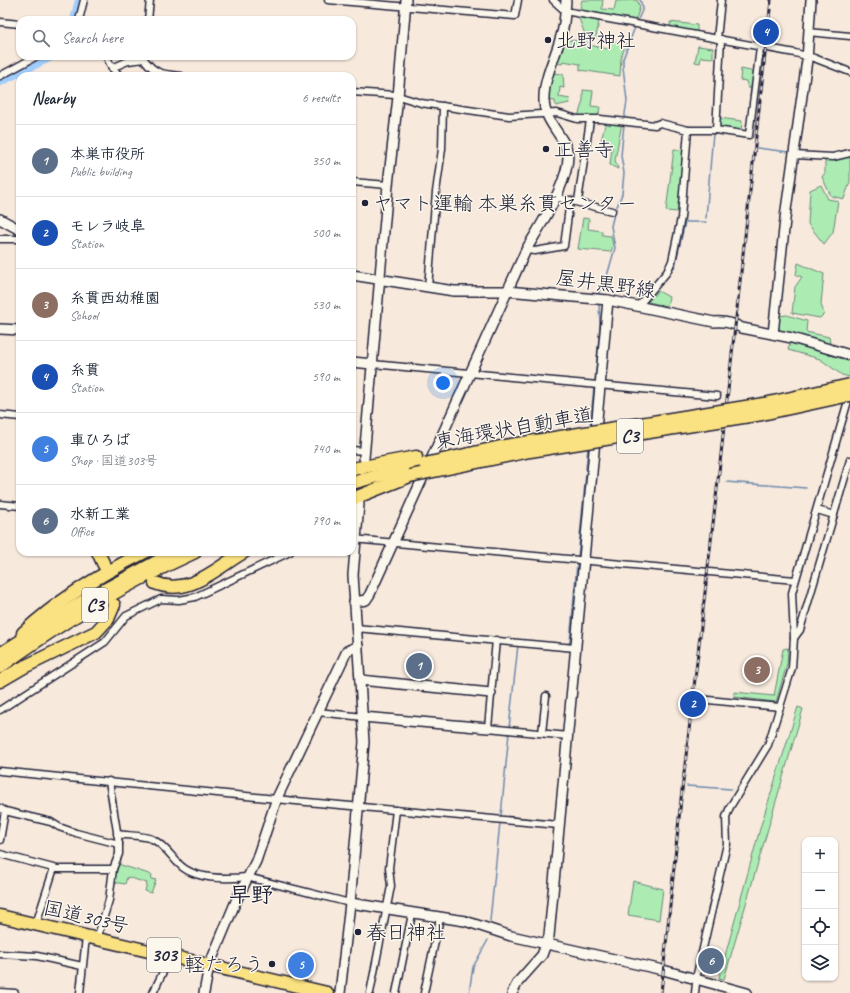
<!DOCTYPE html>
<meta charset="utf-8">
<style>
:root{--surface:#fff;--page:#f6f6f7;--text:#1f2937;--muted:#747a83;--line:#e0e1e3;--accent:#22223b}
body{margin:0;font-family:Caveat,"Klee One",sans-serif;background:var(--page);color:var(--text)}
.controls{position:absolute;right:12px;bottom:12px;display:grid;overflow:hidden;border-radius:8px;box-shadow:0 1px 3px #0004}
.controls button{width:36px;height:36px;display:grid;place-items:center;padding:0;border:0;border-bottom:1px solid var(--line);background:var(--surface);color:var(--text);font:20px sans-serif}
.you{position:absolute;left:443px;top:383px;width:14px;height:14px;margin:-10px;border:3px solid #fff;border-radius:50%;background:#1a73e8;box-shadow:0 0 0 6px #1a73e833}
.badge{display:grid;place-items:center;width:26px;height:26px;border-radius:50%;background:var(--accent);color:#fff;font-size:13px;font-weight:700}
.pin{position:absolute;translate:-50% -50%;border:2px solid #fff;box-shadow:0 1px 4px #0006}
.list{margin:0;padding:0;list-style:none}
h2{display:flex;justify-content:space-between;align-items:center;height:52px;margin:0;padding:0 16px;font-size:17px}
h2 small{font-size:13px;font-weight:400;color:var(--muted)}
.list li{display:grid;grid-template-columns:26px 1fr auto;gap:12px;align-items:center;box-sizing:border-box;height:72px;padding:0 16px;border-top:1px solid var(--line)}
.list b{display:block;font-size:15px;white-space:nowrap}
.list p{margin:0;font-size:13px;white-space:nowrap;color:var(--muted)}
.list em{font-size:13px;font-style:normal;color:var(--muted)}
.icon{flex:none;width:22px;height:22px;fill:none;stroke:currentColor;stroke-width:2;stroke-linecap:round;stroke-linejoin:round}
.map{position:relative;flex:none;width:850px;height:993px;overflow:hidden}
.search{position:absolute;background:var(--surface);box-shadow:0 1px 3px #0004;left:16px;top:16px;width:340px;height:44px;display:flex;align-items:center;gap:10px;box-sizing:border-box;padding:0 14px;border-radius:12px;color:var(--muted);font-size:15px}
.panel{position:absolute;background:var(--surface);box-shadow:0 1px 3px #0004;left:16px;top:72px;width:340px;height:484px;border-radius:12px}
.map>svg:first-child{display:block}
.green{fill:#acecb3;stroke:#678777}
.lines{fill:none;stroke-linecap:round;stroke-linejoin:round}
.stream{stroke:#6e89ae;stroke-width:1.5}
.river{stroke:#a0cdfb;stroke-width:10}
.street-casing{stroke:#22223b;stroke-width:9}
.secondary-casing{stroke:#22223b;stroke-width:12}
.highway-casing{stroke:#22223b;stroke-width:15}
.street{stroke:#fbf7ec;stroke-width:6}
.secondary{stroke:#fbf7ec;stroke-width:9}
.highway{stroke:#fae181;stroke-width:12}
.rail-casing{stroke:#22223b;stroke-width:3}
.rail{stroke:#fbf7ec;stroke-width:1.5;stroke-dasharray:4.5;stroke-linecap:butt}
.highway-bridge-casing{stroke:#22223b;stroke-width:15;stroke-linecap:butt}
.highway-bridge{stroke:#fae181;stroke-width:12}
.poi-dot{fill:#22223b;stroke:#fbf7ec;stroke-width:1.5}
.labels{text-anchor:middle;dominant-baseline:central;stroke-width:3;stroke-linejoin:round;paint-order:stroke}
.shield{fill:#fbf7ec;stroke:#636270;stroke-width:1}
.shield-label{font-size:19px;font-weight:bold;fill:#22223b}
.poi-label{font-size:20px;fill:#22223b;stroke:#fbf7ec;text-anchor:start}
.street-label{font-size:20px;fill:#22223b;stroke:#fbf7ec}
.quarter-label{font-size:22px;font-weight:bold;fill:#22223b;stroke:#fbf7ec}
</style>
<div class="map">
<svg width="850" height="993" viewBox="0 0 850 993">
<rect width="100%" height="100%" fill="#f7e9dc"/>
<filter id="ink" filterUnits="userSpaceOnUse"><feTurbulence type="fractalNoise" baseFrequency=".025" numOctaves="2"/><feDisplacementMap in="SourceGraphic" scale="8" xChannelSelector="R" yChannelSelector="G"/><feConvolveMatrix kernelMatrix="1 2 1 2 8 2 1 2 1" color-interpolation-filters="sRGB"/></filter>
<g filter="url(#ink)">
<!-- green -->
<g class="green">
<polygon points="582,0 603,0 602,9 614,10 616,1 637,0 640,7 635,22 579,12"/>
<polygon points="578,16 599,20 596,38 586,37"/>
<polygon points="670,22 697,25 697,33 671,28"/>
<polygon points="563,40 586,41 589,45 608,49 611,41 626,43 621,58 620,76 580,70 580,64 563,61 562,64 555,63"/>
<polygon points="698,46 713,48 713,58 701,57 700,63 695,62"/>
<polygon points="741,69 755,72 753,88 748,88 746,81 740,80"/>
<polygon points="551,73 563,74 564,88 560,87 559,97 570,99 569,103 556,106 555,101 548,100"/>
<polygon points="583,90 593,91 591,106 600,107 598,118 578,117 583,100"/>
<polygon points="719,118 742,121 741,133 720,129 718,125"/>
<polygon points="606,121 622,123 615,160 618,169 610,165 612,148 600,145"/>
<polygon points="674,149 683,150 678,212 666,211"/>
<polygon points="850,155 850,182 844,199 831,196 822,177 825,173 825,161"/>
<polygon points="821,185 828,199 838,201 833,232 824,244 808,224 810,190"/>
<polygon points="583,218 589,219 588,229 602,231 602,235 611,236 613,245 611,252 578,249"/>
<polygon points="798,263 824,274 821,304 824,314 820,318 792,313 795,287 802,277 796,275"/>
<polygon points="658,291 669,297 667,306 648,302"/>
<polygon points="787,315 807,321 806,332 829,337 830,343 828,345 781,332 777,325 778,316"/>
<polygon points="790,343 850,358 850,377 842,375 820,359 788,350"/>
<polygon points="788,648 787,664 776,702 734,697 734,692 774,696 783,649"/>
<polygon points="798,707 803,709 724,979 719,978 761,825"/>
<polygon points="118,864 152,875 151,879 156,880 151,893 145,891 147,883 127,877 125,884 113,882"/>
<polygon points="633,881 663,889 659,920 628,915"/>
</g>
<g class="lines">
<!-- stream -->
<g class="stream">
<polyline points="637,22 643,8 640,0"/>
<polyline points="624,120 627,101 623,67 623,59 635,27"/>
<polyline points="757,148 789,152"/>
<polyline points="688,166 691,132"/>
<polyline points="706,218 713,133"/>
<polyline points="598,295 600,289 605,283 615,248 611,226 614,214 622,194 624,173 621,156 624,124"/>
<polyline points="614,297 636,301"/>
<polyline points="650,297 675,266 685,222 706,222"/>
<polyline points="645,303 684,311"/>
<polyline points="595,381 600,325 599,302"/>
<polyline points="590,428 594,386"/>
<polyline points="586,469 588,446"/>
<polyline points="726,482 806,488"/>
<polyline points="578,557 586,473"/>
<polyline points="567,644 570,642 577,563"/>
<polyline points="509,728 518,645"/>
<polyline points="687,786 731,789"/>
<polyline points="501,816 509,733"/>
<polyline points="490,921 500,822"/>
<polyline points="469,993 473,967 488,940"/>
</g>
<!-- river -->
<g class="river">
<polyline points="75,20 80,0"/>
<polyline points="0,81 51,56"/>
</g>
<defs>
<g id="street">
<polyline points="328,0 515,16 518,0"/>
<polyline points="553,0 565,11 795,53 814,58 850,72"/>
<polyline points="79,20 84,0"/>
<polyline points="148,20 150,0"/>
<polyline points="0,22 20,24"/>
<polyline points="808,32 850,36"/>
<polyline points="717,39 721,0"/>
<polyline points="106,56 112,68 120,76"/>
<path d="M144,56V59C155,74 162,74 181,76"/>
<polyline points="112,68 128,61 144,59"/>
<polyline points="0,76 37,56"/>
<polyline points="352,92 395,95 421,103 509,116 557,113 577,119 600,119 655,125 660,123 688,130 716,130 749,135 760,48"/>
<polyline points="716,130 721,39"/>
<polyline points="794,155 833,157 850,153"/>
<polyline points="352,182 388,185"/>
<polyline points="555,197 612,211"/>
<polyline points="578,201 590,120"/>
<polyline points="0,239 20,239"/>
<polyline points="526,250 535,251 564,246 570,200"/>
<polyline points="428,287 436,192 442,149 443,106"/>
<polyline points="639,305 667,272 672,261 681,218 688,130"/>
<polyline points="372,364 717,396"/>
<polyline points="0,415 20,417"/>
<polyline points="352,450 364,451"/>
<polyline points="0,504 20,506"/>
<polyline points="817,510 834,515"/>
<polyline points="353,539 795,580"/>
<polyline points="356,628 575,648"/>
<polyline points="794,638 800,630 850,460"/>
<polyline points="496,640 488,728 568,736"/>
<polyline points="698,699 780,707"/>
<polyline points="0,710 105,642 126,616 161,599 179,600 195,597 290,552"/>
<polyline points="318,712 363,717"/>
<polyline points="542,733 546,696"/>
<polyline points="0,771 296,801 559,825"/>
<polyline points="0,808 5,811 51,822 59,827 76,833 119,844"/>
<path d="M117,834C128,836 145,835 154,840C165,846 170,855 179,864C194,880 228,879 247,877L350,903"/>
<polyline points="0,840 5,811"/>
<polyline points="0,854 57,869 113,869"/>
<polyline points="36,924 54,868"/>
<polyline points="97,939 109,900 113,869 119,854 119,844 109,781"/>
<polyline points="0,954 37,956 82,966"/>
<polyline points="0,992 15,993"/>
<polyline points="80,993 86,937"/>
<polyline points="153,993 170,957"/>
<polyline points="370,993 391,886 389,868 396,810"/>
<polyline points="396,993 412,914"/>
<polyline points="424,993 440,918"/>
<polyline points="695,993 697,974 727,844 726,817 730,807 768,745 792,668 794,638 792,593 850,394"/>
</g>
<g id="secondary">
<polyline points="0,219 20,230"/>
<path d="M352,275L454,291H507L608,300L714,322C724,321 733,323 742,328L792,338L850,355"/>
<polyline points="0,329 20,330"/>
<polyline points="773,334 786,210 807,60 811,0"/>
<polyline points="352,362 372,364"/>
<polyline points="364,458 388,185 398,97 406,0"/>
<path d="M354,602L366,600L370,594L526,250C538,229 577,171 566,147C558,130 543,118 544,98C544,77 556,56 561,36C565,25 565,12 566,0"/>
<polyline points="360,680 491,693"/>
<polyline points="363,717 488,728"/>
<polyline points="350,903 364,742 353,575 359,504"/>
<polyline points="204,993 209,966 236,901 256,861 277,798 347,651 358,646"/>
<polyline points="340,993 350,903 465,921 511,936 663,970 747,993"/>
<polyline points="512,993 518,982 542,955 549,936 608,300"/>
</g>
<g id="highway">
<polyline points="352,469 416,457"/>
<polyline points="352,483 418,465"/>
<polyline points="352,499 410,476"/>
<polyline points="98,552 104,565"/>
<path d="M155,583C189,597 216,568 244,552"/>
<path d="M23,633C59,599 101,574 145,552"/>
<polyline points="0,654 82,602 175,552"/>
<path d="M0,667C61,622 127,583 195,552"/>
<polyline points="0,681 24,667 96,632 108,619 114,605"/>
<polyline points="0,916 327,993"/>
</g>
</defs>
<!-- street casing -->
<use href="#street" class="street-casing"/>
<!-- secondary casing -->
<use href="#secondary" class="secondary-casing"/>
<!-- highway casing -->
<use href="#highway" class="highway-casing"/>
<!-- street -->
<use href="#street" class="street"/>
<!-- secondary -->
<use href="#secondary" class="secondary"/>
<!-- highway -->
<use href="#highway" class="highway"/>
<defs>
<polyline id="rail" points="661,993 681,799 719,472 771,0"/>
</defs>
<!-- rail casing -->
<use href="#rail" class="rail-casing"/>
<!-- rail -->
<use href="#rail" class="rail"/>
<defs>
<g id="highway-bridge">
<polyline points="425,464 505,446 764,404 850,385"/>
<polyline points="410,476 530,451 762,414 850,395"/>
</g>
</defs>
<!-- highway-bridge casing -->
<use href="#highway-bridge" class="highway-bridge-casing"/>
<!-- highway-bridge -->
<use href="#highway-bridge" class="highway-bridge"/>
</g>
</g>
<!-- markers -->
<g class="poi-dot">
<circle cx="548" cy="40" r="4"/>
<circle cx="546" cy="149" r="4"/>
<circle cx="365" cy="203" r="4"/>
<circle cx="358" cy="932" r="4"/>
<circle cx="272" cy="964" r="4"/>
</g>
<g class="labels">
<!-- shield labels -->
<g class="shield">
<rect x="617" y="419" width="26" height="34" rx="3"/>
<rect x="82" y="588" width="26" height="34" rx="3"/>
<rect x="147" y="938" width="34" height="34" rx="3"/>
</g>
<g class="shield-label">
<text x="630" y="436">C3</text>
<text x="95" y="605">C3</text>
<text x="164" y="955">303</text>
</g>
<!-- poi labels -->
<g class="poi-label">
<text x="556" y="40">北野神社</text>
<text x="554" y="149">正善寺</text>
<text x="373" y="203">ヤマト運輸 本巣糸貫センター</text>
<text x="366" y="932">春日神社</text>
<text x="264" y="964" text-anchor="end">軽たろう</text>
</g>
<!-- street labels -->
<g class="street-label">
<text transform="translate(606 284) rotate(8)">屋井黒野線</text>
<text transform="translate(514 428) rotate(-10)">東海環状自動車道</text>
<text transform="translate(86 917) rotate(13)">国道303号</text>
</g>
<!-- quarter labels -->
<g class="quarter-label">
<text x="251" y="895">早野</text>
</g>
</g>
</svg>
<div class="controls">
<button>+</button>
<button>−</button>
<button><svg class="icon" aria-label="locate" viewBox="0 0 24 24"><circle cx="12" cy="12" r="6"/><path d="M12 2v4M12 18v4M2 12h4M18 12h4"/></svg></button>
<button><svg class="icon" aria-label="layers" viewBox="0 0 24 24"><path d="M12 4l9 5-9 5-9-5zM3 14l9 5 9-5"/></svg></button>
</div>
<div class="you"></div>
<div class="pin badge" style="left:419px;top:666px;background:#5c6f8a">1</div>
<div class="pin badge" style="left:693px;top:704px;background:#1a4fb4">2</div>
<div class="pin badge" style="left:757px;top:670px;background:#8d6e63">3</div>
<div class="pin badge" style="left:766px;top:32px;background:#1a4fb4">4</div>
<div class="pin badge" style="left:301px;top:965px;background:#3f7fe0">5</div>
<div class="pin badge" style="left:711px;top:961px;background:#5c6f8a">6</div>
<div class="search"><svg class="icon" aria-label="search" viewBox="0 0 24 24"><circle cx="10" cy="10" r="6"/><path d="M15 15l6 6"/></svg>Search here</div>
<section class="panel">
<h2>Nearby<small>6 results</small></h2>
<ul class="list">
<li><span class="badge" style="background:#5c6f8a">1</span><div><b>本巣市役所</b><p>Public building</p></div><em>350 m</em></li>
<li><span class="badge" style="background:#1a4fb4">2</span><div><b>モレラ岐阜</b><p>Station</p></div><em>500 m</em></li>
<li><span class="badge" style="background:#8d6e63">3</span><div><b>糸貫西幼稚園</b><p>School</p></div><em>530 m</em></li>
<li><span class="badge" style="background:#1a4fb4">4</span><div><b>糸貫</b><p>Station</p></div><em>590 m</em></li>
<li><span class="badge" style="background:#3f7fe0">5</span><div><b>車ひろば</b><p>Shop · 国道303号</p></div><em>740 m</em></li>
<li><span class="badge" style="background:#5c6f8a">6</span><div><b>水新工業</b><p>Office</p></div><em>790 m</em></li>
</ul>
</section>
</div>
